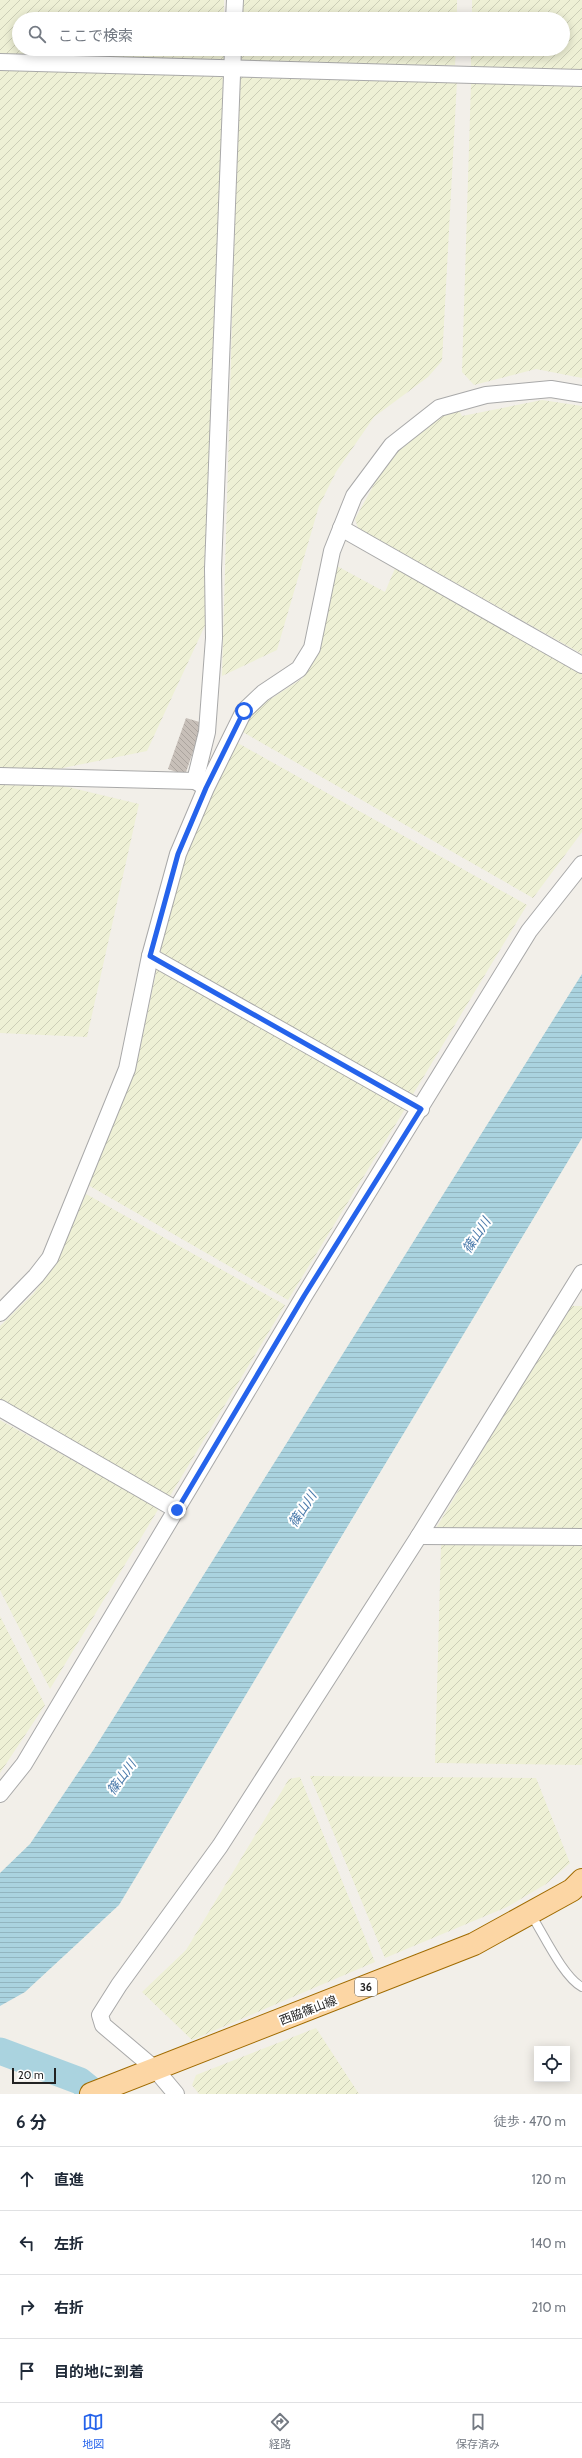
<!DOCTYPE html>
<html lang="ja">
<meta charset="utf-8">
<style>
:root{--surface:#fff;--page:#f6f6f7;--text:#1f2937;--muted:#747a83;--line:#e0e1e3;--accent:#2563eb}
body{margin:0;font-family:Cabin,"Noto Sans JP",sans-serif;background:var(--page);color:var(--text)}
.controls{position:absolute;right:12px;bottom:12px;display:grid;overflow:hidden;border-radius:0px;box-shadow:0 2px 10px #0003}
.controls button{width:36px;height:36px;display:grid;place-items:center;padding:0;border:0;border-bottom:1px solid var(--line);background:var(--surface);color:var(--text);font:20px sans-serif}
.scale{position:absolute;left:12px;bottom:10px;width:44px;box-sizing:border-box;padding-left:4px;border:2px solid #222;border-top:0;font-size:11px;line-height:14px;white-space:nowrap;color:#222;-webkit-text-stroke:3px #fff;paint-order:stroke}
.stop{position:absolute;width:12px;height:12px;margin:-9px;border:3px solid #2563eb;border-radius:50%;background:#fff}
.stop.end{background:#2563eb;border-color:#fff;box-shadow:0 1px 4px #0008}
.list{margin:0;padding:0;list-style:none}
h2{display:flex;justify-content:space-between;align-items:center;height:52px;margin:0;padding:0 16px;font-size:17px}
h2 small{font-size:13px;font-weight:400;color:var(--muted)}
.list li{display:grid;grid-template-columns:26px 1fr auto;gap:12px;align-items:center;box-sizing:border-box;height:64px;padding:0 16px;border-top:1px solid var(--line)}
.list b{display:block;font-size:15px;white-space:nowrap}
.list em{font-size:13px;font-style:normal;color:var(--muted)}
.icon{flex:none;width:22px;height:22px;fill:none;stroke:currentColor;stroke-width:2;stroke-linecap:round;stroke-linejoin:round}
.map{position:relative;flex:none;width:582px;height:2094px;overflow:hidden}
.search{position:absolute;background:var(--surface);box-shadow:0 2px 10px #0003;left:12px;right:12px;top:12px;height:44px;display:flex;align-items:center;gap:10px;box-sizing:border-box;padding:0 14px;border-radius:22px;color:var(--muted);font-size:15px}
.sheet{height:308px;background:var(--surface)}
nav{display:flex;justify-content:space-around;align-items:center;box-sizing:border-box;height:56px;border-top:1px solid var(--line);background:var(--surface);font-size:11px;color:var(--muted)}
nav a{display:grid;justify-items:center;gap:2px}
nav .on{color:var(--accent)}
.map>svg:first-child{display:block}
.farmland{fill:url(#farmland-furrows)}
.water{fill:url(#water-rules)}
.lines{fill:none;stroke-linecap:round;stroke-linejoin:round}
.river{stroke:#aad3df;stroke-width:27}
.building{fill:url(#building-back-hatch)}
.service-casing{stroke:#a9a9a9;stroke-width:10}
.minor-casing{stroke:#a9a9a9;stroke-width:18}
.primary-casing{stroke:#a06b00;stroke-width:24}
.service{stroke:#fff;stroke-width:8}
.minor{stroke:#fff;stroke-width:16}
.primary{stroke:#fcd6a4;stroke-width:22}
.route{stroke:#2563eb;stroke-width:5}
.labels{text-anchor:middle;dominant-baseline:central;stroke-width:4;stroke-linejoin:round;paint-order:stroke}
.shield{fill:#fff;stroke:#646464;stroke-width:1}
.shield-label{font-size:11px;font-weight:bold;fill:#222}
.street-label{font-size:12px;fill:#222;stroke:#fff}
.water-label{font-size:13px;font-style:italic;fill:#4a7aab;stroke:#fff}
</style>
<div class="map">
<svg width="582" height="2094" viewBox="0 0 582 2094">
<defs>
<pattern id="farmland-furrows" width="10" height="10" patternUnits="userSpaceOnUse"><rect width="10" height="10" fill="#eef0d5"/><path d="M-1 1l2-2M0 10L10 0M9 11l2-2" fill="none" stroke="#ccceb7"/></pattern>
<pattern id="water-rules" width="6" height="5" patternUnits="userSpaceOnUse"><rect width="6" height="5" fill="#aad3df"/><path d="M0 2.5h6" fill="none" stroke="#92b5bf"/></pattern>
<pattern id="building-back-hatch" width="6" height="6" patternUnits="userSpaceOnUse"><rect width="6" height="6" fill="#c7bfb8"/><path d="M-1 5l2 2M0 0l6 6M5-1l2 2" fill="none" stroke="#aba49e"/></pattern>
</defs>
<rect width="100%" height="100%" fill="#f2efe9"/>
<!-- farmland -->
<g class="farmland">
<polygon points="0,0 224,0 224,19 19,19 19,49 224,49 224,59 0,57"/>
<polygon points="242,0 457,0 457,19 241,19"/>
<polygon points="472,0 582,0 582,72 471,69 471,49 563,49 563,19 472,19"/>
<polygon points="240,49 456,49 455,65 247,64 240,57"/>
<polygon points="0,70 217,73 223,78 208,619 147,751 53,770 0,769"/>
<polygon points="239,74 457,81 442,361 428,377 374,417 336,472 319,506 277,650 222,676"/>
<polygon points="471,83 582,87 582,378 536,369 474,385 462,372"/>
<polygon points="542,400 582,406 582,654 358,528 355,519 387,461 404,443 441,415 458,409 462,416"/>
<polygon points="335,565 385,592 396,566 582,672 582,832 533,898 241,731 255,709 303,678 317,651"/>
<polygon points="236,742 527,905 412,1096 161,954 161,943 183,855"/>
<polygon points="0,785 64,786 139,804 87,1037 0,1033"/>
<polygon points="157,968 405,1109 288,1300 88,1185 136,1068"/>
<polygon points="86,1194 285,1305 170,1496 0,1401 0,1326 33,1294 56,1264"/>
<polygon points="569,1306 582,1306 582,1531 435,1530"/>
<polygon points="0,1420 159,1508 50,1689 0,1590"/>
<polygon points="441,1545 582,1546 582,1765 435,1763"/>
<polygon points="0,1616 45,1705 0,1773"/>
<polygon points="310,1776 536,1778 570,1863 546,1884 507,1907 385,1958"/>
<polygon points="300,1777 375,1962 192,2040 142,1992 186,1950 289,1779"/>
<polygon points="316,2028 359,2094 199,2094 192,2085 196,2075"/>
</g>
<!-- water -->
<polygon class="water" points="582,974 582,1138 119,1905 25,1992 0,2006 0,1873 30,1844 94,1749"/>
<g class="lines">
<!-- river -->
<polyline class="river" points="0,2051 80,2081 96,2094"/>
</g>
<!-- building -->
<polygon class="building" points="186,718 203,723 185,775 168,769"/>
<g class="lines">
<defs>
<path id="service" d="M530,1913C543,1933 563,1977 582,1987"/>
<g id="minor">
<polyline points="234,19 235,0"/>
<polyline points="0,62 582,78"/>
<polyline points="341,528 582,665"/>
<polyline points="0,776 195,781 205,787"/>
<polyline points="195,781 207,732 214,638 213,569 233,49"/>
<polyline points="150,956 421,1109"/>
<polyline points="0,1313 36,1276 50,1258 127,1069 150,956 178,854 206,788 244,711 263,693 299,669 312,648 332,551 354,496 392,445 439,408 486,395 551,389 582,394"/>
<polyline points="0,1408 177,1510"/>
<polyline points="419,1536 582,1537"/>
<polyline points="0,1794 24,1764 304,1296 529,931 582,864"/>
<polyline points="176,2094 155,2069 103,2025 100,2015 119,1985 220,1846 419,1536 582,1273"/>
</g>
<polyline id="primary" points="91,2094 474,1944 572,1890 582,1880"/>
</defs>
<!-- service casing -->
<use href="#service" class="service-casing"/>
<!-- minor casing -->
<use href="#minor" class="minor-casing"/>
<!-- primary casing -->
<use href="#primary" class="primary-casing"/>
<!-- service -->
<use href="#service" class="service"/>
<!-- minor -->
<use href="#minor" class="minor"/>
<!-- primary -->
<use href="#primary" class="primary"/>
</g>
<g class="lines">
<!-- route -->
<polyline class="route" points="177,1510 304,1296 421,1109 150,956 178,854 206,788 244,711"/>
</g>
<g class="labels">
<!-- shield labels -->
<rect class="shield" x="355" y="1978" width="22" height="18" rx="3"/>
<g class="shield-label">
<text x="366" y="1987">36</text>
</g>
<!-- street labels -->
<g class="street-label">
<text transform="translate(308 2010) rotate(-21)">西脇篠山線</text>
</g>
<!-- water labels -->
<g class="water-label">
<text transform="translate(476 1235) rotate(-57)">篠山川</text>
<text transform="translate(302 1509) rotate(-57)">篠山川</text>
<text transform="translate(121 1777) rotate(-54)">篠山川</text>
</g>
</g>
</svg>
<div class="controls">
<button><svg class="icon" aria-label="locate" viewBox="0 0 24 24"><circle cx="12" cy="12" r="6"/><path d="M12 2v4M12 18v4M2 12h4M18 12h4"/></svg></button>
</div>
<div class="scale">20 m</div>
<div class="stop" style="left:244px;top:711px"></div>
<div class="stop end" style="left:177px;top:1510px"></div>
<div class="search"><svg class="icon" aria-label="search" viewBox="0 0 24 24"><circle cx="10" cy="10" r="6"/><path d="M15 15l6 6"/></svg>ここで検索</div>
</div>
<section class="sheet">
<h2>6 分<small>徒歩 · 470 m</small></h2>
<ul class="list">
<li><svg class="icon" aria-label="ahead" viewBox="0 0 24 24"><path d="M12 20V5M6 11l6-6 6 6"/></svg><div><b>直進</b></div><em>120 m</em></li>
<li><svg class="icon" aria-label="left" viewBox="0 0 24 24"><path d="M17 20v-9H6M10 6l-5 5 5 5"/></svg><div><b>左折</b></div><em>140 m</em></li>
<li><svg class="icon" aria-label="right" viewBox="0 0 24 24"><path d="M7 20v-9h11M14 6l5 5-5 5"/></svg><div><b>右折</b></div><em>210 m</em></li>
<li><svg class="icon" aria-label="arrive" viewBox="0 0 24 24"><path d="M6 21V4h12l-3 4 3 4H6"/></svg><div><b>目的地に到着</b></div></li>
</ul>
</section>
<nav>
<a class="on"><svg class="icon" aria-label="map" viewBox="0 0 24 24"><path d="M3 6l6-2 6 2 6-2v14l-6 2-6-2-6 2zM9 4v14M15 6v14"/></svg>地図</a>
<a><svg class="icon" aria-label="directions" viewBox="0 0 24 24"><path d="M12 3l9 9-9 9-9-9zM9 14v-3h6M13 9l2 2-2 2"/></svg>経路</a>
<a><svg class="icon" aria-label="saved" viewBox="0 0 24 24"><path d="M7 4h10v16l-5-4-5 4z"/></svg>保存済み</a>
</nav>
